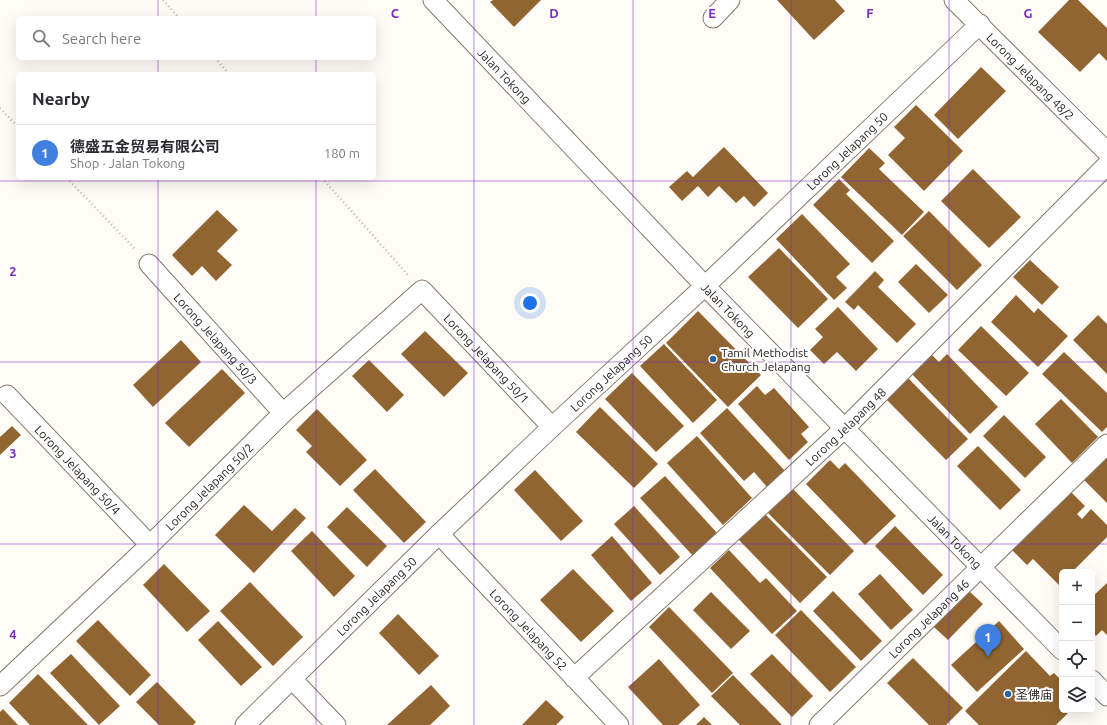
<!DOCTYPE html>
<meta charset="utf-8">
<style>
:root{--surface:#fff;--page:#f2f2f3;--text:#2b2b33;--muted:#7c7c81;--line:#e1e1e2;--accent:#29669d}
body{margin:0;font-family:Ubuntu,"Noto Sans SC",sans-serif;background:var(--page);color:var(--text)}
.controls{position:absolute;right:12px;bottom:12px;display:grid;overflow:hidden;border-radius:6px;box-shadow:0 4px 16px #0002}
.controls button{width:36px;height:36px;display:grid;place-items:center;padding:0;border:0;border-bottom:1px solid var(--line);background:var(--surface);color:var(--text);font:20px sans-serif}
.you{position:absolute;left:530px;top:303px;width:14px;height:14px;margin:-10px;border:3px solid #fff;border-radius:50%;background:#1a73e8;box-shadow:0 0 0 6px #1a73e833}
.badge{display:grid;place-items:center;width:26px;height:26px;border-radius:50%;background:var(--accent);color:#fff;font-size:13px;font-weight:700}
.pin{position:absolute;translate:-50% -33px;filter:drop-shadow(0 1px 2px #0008)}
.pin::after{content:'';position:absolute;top:21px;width:14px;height:12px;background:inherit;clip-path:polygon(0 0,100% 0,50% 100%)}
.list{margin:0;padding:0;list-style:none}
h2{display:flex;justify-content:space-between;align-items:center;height:52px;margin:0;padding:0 16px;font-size:17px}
h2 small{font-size:13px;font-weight:400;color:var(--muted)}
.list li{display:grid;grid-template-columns:26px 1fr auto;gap:12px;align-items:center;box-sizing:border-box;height:56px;padding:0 16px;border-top:1px solid var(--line)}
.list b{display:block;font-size:15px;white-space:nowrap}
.list p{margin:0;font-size:13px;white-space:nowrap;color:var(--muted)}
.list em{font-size:13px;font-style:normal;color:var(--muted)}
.icon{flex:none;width:22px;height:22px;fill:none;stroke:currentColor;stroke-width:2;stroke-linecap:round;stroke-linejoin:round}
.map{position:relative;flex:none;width:1107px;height:725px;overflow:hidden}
.search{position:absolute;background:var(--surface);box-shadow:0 4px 16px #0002;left:16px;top:16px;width:360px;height:44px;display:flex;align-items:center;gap:10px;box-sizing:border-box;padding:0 14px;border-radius:6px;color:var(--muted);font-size:15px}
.panel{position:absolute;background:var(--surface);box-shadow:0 4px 16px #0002;left:16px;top:72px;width:360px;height:108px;border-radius:6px}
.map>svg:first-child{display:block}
.building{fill:#906531}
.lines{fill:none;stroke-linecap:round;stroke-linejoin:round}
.street-casing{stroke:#847a70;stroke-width:21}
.path{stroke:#bdb9b4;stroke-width:2.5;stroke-dasharray:1 3;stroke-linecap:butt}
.street{stroke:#fff;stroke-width:19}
.grid{fill:none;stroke:#7b2cbf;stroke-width:1;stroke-opacity:0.55}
.poi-dot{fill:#29669d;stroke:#fff;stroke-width:1.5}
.labels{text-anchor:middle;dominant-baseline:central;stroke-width:4;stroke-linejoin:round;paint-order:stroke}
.street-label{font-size:12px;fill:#292521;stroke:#fff}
.poi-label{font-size:12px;fill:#292521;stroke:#fff;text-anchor:start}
.grid-label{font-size:13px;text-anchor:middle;font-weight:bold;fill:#7b2cbf;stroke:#fff;stroke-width:4;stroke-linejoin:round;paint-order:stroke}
</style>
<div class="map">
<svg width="1107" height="725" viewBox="0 0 1107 725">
<rect width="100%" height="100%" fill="#fffbf6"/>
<!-- building -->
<g class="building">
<polygon points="493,0 541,0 514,27 490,2"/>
<polygon points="777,0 835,0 845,11 814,40"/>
<polygon points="1069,0 1078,0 1107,28 1107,61 1099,53 1080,72 1038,32"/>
<polygon points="981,67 1006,91 958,139 934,115"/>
<polygon points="916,105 963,151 924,191 888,155 905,138 894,127"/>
<polygon points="724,147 768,193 754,207 744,196 736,203 719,186 708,197 698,186 682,201 669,187 687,171 693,177"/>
<polygon points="869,148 885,163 879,169 924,212 902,235 841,177"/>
<polygon points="973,169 1021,217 989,248 941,201"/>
<polygon points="839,179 850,190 846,194 894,241 872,263 813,205"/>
<polygon points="217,210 238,230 217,251 232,265 216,281 202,266 192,276 172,255"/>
<polygon points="929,211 982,265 957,290 903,236"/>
<polygon points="802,214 850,264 836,277 847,288 834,300 776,239"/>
<polygon points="779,248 828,299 798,328 748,277"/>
<polygon points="1030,260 1059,287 1042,305 1013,277"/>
<polygon points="916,264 948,295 929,313 898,282"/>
<polygon points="875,271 884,280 878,287 916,324 897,343 858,305 854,310 845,302"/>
<polygon points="1016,295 1034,313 1038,308 1068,336 1038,367 991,322"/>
<polygon points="838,307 878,349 856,371 837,352 824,364 810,350 823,337 815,329"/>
<polygon points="698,311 761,375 728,407 666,343"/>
<polygon points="1098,315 1107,324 1107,374 1073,340"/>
<polygon points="981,326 1029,373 1006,396 958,350"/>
<polygon points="425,331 468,373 444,397 401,354"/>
<polygon points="181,340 201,362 153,407 133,385"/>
<polygon points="664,344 717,400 693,423 640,366"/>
<polygon points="1064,352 1107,393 1107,427 1102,432 1042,374"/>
<polygon points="930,353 939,362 947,354 998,407 970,434 910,372"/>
<polygon points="369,360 404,395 387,412 352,376"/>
<polygon points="222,369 245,393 189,447 165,423"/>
<polygon points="632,373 684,426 656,452 605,399"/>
<polygon points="907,377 968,439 946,460 885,398"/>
<polygon points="757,386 765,395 774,388 809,427 801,434 808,442 789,460 738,404"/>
<polygon points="1061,399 1098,437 1072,463 1035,424"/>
<polygon points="600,407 658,464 634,488 576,432"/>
<polygon points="727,408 786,472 768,488 754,472 744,481 700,433"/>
<polygon points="317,409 367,460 340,486 306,452 312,446 296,430"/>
<polygon points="1004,415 1046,457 1025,478 983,436"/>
<polygon points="12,426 21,435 0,455 0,437"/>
<polygon points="697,436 752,498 723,525 667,463"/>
<polygon points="978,446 1021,490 1000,510 957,466"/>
<polygon points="1107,452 1107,503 1081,477"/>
<polygon points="830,460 839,469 845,463 896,516 865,545 806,484"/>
<polygon points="375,469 426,522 404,543 353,490"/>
<polygon points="535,470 583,521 561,541 514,490"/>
<polygon points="665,476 718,534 693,556 640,498"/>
<polygon points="793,489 854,551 830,575 768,513"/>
<polygon points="1068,489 1085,506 1077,514 1082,519 1091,509 1107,525 1107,537 1072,572 1062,572 1062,582 1059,585 1033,559 1027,565 1010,548"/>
<polygon points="244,505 272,531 295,508 306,518 254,573 215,535"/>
<polygon points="634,506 680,557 660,575 614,524"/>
<polygon points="347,507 387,546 367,567 327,527"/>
<polygon points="765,514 827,577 800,603 738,539"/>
<polygon points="895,526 943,575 923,595 875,546"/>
<polygon points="312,531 355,576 334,597 291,551"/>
<polygon points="612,536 652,583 631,601 591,555"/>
<polygon points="729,550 760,583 766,578 797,611 772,634 710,568"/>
<polygon points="164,564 210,611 187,632 143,585"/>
<polygon points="573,569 614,611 581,642 540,600"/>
<polygon points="880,574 913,610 891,630 858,594"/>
<polygon points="250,582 303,637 273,666 220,611"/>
<polygon points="1107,583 1107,635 1102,630 1096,636 1092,632 1092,597"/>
<polygon points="833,591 882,641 861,661 813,611"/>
<polygon points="969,591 983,604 948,640 934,627"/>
<polygon points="711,592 750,631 731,649 693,610"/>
<polygon points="669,607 733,673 712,693 649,627"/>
<polygon points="801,610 856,667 830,692 775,635"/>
<polygon points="398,614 439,656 419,675 379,633"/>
<polygon points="98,620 151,675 130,696 76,641"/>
<polygon points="218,621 262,667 241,686 198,640"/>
<polygon points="999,621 1024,649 977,692 951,665"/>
<polygon points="1026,651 1050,676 1054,673 1062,681 1062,710 1071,710 1056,725 979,725 965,711"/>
<polygon points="71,654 120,706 99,725 50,673"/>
<polygon points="772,654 813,696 792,717 750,674"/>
<polygon points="913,658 963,708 946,725 929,725 887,683"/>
<polygon points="659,659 700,705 678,725 663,725 628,687"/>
<polygon points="38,674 88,725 30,725 9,703"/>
<polygon points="733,675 782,725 740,725 711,696"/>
<polygon points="157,682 196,722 193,725 159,725 136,702"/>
<polygon points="431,685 450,706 430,725 387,725"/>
<polygon points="546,700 564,717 556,725 522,725"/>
<polygon points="3,709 18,725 0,725 0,712"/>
<polygon points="704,717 712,725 696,725"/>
</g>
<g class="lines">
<defs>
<g id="street">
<path id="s1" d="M433,0L705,286L1062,650"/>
<path id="s2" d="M954,0L1107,152"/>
<polyline points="713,18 730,0"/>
<path id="s3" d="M149,264L283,413"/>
<path id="s4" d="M7,395L150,545"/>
<path id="s5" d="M439,534L619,725"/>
<path id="s6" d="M574,678L845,428L1107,165"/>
<polyline points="292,679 336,725"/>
<polyline points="1092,680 1107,696"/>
<path id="s7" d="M0,686L150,545L283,413L422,290L552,427"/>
<path id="s8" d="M245,725L439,534L552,427L705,286L980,24"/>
<path id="s9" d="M819,725L1107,444"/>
</g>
</defs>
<!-- street casing -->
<use href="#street" class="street-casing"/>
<!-- path -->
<g class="path">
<polyline points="163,0 179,18"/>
<polyline points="215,58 229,74"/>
<polyline points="0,108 18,127"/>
<polyline points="67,178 136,250"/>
<polyline points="322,178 408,275"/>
</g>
<!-- street -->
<use href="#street" class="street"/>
</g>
<!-- grid -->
<path class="grid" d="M158,0V18M316,0V18M474,0V725M633,0V725M791,0V725M949,0V725M158,58V74M316,58V74M158,178V725M316,178V725M0,181H1107M0,362H1107M0,544H1107"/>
<!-- markers -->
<g class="poi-dot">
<circle cx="713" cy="359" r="4"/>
<circle cx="1008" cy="694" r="4"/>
</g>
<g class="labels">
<!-- street labels -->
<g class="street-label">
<text stroke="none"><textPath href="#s1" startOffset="104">Jalan Tokong</textPath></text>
<text stroke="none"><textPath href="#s2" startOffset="108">Lorong Jelapang 48/2</textPath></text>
<text stroke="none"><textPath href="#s8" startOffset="832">Lorong Jelapang 50</textPath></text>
<text stroke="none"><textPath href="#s1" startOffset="428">Jalan Tokong</textPath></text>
<text stroke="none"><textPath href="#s3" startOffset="100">Lorong Jelapang 50/3</textPath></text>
<text stroke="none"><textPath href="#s7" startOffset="673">Lorong Jelapang 50/1</textPath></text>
<text stroke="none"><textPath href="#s8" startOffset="508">Lorong Jelapang 50</textPath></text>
<text stroke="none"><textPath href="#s6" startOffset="370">Lorong Jelapang 48</textPath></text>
<text stroke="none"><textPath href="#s4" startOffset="103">Lorong Jelapang 50/4</textPath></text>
<text stroke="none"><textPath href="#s7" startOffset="289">Lorong Jelapang 50/2</textPath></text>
<text stroke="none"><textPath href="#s1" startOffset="752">Jalan Tokong</textPath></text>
<text stroke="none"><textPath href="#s8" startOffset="184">Lorong Jelapang 50</textPath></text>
<text stroke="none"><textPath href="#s9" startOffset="153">Lorong Jelapang 46</textPath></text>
<text stroke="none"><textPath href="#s5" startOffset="131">Lorong Jelapang 52</textPath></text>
</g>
<!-- poi labels -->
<g class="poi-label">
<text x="721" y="352">Tamil Methodist<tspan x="721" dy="14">Church Jelapang</tspan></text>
<text x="1016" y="694">圣佛庙</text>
</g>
</g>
<g class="grid-label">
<text x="395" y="18">C</text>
<text x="554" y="18">D</text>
<text x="712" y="18">E</text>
<text x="870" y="18">F</text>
<text x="1028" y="18">G</text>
<text x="13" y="276">2</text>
<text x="13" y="458">3</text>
<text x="13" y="639">4</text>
</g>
</svg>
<div class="controls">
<button>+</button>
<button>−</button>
<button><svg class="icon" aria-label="locate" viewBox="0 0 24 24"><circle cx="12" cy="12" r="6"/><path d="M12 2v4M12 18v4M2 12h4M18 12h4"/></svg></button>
<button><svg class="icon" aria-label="layers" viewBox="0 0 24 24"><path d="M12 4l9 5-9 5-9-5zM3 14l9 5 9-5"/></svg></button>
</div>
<div class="you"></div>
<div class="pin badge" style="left:988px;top:657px;background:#3f7fe0">1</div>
<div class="search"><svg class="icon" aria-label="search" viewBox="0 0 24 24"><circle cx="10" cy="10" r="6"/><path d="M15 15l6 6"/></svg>Search here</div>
<section class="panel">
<h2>Nearby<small></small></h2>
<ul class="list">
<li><span class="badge" style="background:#3f7fe0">1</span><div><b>德盛五金贸易有限公司</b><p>Shop · Jalan Tokong</p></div><em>180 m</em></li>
</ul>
</section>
</div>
